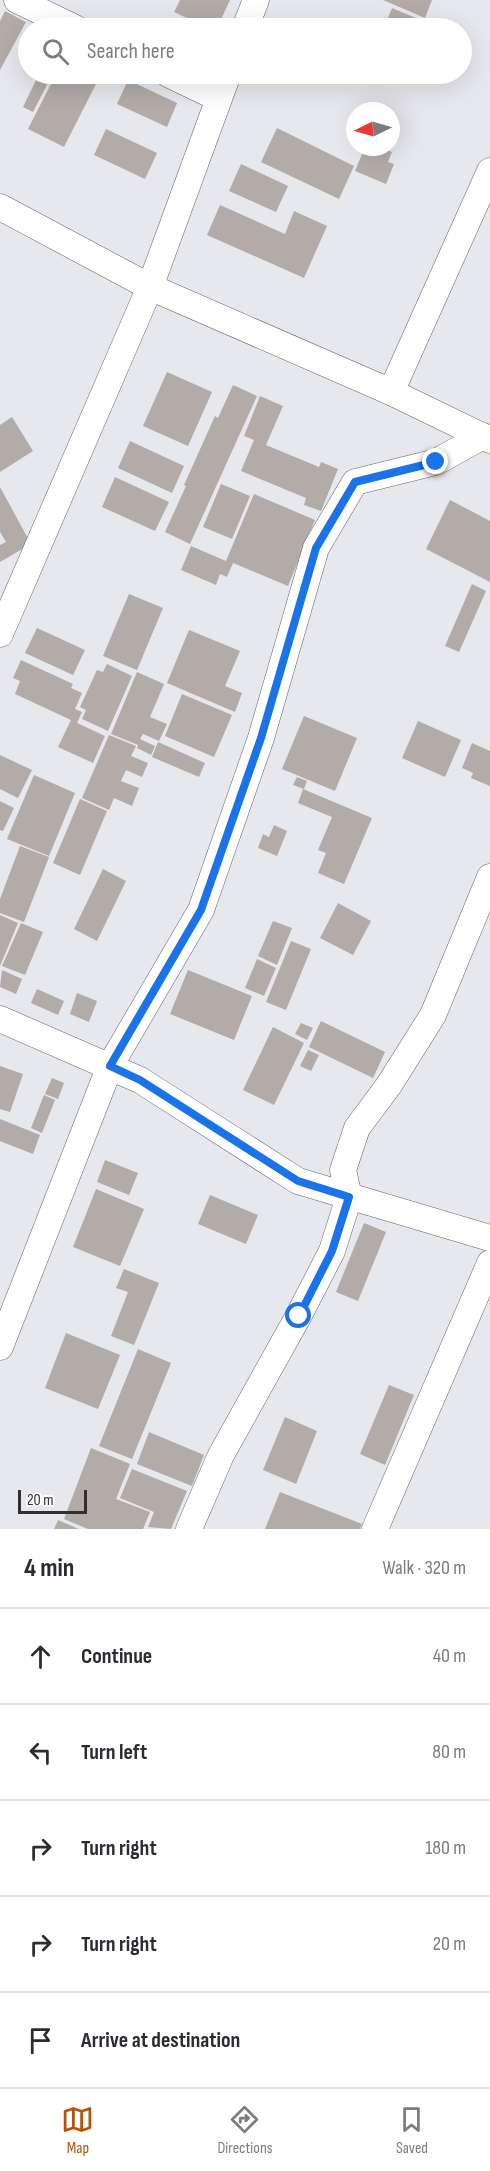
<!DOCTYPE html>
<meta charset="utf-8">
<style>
:root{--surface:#fff;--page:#f7f7f7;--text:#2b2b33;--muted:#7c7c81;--line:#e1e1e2;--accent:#b45309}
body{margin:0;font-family:"Sofia Sans Condensed",sans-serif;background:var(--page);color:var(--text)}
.compass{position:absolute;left:346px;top:102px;width:54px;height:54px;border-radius:50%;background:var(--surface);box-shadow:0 6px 24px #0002;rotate:265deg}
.scale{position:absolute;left:18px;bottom:15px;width:69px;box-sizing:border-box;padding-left:6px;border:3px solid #303032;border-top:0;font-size:16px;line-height:21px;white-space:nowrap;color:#303032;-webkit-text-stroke:4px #fff;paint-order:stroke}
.stop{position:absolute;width:18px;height:18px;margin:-14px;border:4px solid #1a73e8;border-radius:50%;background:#fff}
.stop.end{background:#1a73e8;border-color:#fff;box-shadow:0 2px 6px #0008}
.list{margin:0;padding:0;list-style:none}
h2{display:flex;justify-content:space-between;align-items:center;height:78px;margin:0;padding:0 24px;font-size:26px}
h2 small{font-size:20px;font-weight:400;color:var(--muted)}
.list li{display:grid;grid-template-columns:39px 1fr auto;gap:18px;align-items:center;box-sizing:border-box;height:96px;padding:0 24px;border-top:2px solid var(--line)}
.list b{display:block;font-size:22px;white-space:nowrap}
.list em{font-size:20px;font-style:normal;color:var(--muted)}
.icon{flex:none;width:33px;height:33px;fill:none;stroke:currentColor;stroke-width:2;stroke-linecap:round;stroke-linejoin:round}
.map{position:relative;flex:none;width:490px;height:1529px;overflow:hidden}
.search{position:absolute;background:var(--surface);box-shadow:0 6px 24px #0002;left:18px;right:18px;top:18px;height:66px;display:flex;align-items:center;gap:15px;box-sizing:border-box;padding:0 21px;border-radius:33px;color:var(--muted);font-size:22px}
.sheet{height:558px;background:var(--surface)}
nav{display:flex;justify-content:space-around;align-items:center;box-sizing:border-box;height:84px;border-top:2px solid var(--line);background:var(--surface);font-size:16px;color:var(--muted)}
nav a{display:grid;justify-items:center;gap:3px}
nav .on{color:var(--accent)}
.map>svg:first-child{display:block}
.building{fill:#b2aba7}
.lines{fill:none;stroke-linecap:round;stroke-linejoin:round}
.street-casing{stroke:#64646a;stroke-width:27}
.street{stroke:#fff;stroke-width:26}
.route{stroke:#1a73e8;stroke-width:8}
</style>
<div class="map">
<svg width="490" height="1529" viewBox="0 0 490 1529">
<rect width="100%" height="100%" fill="#e7e7ee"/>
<!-- building -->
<g class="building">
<polygon points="180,0 230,0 217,28 208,28 174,12"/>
<polygon points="383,0 432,0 425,18"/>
<polygon points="392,8 418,19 413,28 384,28"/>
<polygon points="5,11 26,22 0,70 0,21"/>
<polygon points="56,74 95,74 100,76 64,147 28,129"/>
<polygon points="38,76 49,81 33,112 23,107"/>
<polygon points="128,80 177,103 167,127 117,104"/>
<polygon points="277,128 354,166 339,199 261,162"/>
<polygon points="106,129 157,153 145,179 94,155"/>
<polygon points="365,147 380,147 392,152 388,162 394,164 386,184 355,171"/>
<polygon points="241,164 288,186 276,212 229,191"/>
<polygon points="220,205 285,234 294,211 327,226 304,278 207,235"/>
<polygon points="167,372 212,392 188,446 143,426"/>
<polygon points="233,385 257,396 190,544 165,532 186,486 184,485 215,416 218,418"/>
<polygon points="260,396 283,406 266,445 319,467 321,462 338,469 321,511 304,505 306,498 241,471 254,440 244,436"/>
<polygon points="12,417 33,451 0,472 0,425"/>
<polygon points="130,441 184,466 172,493 118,468"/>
<polygon points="115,477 169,502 155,531 102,507"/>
<polygon points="221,484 250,496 232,539 203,527"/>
<polygon points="0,487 31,544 0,562 0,545 6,542 0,532"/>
<polygon points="254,494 315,520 288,586 233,563 227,577 220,574 216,585 181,570 191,546 226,561"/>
<polygon points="450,500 490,521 490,582 426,549"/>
<polygon points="472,584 486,591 459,652 445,646"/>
<polygon points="129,594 163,608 137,670 103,656"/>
<polygon points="37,628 85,650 73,675 25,653"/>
<polygon points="189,630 240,651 225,686 242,693 235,712 167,683"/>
<polygon points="21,660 73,684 71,688 82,693 75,709 82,712 77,723 105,736 93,763 58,747 71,720 15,694 20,681 13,678"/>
<polygon points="107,664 132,676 108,731 82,719 86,710 80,707 97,670 103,672"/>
<polygon points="137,672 164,684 150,717 167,724 159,741 143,734 140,739 155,746 151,755 137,748 138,745 111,734"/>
<polygon points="182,694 232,715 214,757 165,736"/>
<polygon points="304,716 357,738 335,791 282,769"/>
<polygon points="418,721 461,740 445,777 402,758"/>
<polygon points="109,735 136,746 131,756 148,763 142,777 126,770 121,781 139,788 132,806 114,798 109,810 82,798"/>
<polygon points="158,742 205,763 199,777 152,757"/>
<polygon points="472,743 490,751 490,786 471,778 473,773 462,768"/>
<polygon points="0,755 32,770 18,798 0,789"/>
<polygon points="34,775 75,793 49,856 7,839"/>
<polygon points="297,777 307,781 304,789 293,785"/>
<polygon points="303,789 372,818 344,884 318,873 326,853 318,850 332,817 298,803"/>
<polygon points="80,799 107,811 80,875 53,863"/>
<polygon points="0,801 14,808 3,831 0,830"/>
<polygon points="274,825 287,831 277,856 258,848 263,834 269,837"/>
<polygon points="20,846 49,857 24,922 0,913 0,899"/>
<polygon points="103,869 126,881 97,941 74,929"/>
<polygon points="338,903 371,921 353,955 320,938"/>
<polygon points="0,915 18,923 0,966"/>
<polygon points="273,921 292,928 277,965 258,956"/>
<polygon points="21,923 43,932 25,975 2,966"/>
<polygon points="291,941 311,949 286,1010 266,1002"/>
<polygon points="257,959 276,968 264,996 245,988"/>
<polygon points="2,970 22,979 16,994 0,987"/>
<polygon points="188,970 252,996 234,1040 170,1014"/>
<polygon points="37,989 64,1001 58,1015 31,1003"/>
<polygon points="77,993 97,1001 89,1022 70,1014"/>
<polygon points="321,1021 385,1052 373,1078 309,1047"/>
<polygon points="301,1023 313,1028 307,1040 295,1034"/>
<polygon points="273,1027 304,1043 274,1105 243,1090"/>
<polygon points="308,1050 319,1055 311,1071 300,1066"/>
<polygon points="0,1066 23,1074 10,1112 0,1109"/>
<polygon points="52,1078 64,1083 58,1099 45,1094"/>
<polygon points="44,1095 55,1100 42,1133 31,1128"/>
<polygon points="0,1119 40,1135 33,1154 0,1141"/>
<polygon points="105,1160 138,1173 129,1195 97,1182"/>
<polygon points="96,1189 144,1209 120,1266 73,1247"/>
<polygon points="210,1195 258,1215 246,1244 198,1224"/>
<polygon points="364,1223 386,1232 358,1301 336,1292"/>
<polygon points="124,1269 159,1283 134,1345 111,1336 128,1292 116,1288"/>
<polygon points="66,1333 120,1355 98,1409 45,1388"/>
<polygon points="138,1349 171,1363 132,1459 99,1446"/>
<polygon points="389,1385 414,1395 385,1465 360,1454"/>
<polygon points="285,1417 317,1431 296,1484 263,1470"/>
<polygon points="149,1432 204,1455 192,1486 137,1464"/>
<polygon points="91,1448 130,1464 116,1499 150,1512 143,1529 88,1529 64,1519"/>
<polygon points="132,1469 187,1491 171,1529 148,1527 154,1512 120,1498"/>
<polygon points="280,1492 362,1524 360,1529 265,1529"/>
<polygon points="58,1520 79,1529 54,1529"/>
</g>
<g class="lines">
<defs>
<g id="street">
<polyline points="17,0 75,28"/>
<polyline points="245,28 256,0"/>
<polyline points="168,74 218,98"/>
<polyline points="0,207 150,287 391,392 490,440"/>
<polyline points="391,392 490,171"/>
<polyline points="0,634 150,287 228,74"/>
<polyline points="0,1019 140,1080 298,1181 490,1238"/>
<polyline points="0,1347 110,1066 201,910 261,738 316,548 355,482 436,462 483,436"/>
<polyline points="189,1529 221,1455 299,1315 332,1251 349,1197 343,1170 357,1128 389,1085 433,1015 490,877"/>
<polyline points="375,1529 490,1263"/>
</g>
</defs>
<!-- street casing -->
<use href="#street" class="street-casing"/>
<!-- street -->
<use href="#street" class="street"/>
</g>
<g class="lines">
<!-- route -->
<polyline class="route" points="299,1316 332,1251 349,1197 298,1181 140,1080 110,1066 201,910 261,738 316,548 355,482 436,462"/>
</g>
</svg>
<svg class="compass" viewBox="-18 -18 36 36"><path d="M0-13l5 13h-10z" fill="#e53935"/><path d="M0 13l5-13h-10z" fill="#7c7c81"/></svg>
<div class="scale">20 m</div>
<div class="stop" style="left:299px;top:1316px"></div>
<div class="stop end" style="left:436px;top:462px"></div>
<div class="search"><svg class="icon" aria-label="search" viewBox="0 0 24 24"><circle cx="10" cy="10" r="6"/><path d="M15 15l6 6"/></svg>Search here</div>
</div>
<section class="sheet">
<h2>4 min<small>Walk · 320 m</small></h2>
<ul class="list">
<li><svg class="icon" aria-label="ahead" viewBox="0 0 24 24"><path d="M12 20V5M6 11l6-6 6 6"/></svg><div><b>Continue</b></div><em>40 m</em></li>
<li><svg class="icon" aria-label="left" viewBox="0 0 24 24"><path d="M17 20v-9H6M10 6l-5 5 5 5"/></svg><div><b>Turn left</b></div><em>80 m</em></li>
<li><svg class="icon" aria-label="right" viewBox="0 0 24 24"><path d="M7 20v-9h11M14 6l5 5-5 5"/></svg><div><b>Turn right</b></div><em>180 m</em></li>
<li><svg class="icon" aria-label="right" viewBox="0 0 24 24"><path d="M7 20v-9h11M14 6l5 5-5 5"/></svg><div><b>Turn right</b></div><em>20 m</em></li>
<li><svg class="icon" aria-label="arrive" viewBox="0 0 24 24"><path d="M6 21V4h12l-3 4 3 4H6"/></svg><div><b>Arrive at destination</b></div></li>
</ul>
</section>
<nav>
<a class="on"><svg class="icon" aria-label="map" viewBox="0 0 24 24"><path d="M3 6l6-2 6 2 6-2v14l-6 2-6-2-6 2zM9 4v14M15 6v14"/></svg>Map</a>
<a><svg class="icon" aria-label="directions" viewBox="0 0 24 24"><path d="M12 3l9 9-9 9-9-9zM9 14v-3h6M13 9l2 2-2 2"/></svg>Directions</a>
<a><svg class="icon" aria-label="saved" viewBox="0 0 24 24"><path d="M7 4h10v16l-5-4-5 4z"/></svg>Saved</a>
</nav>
